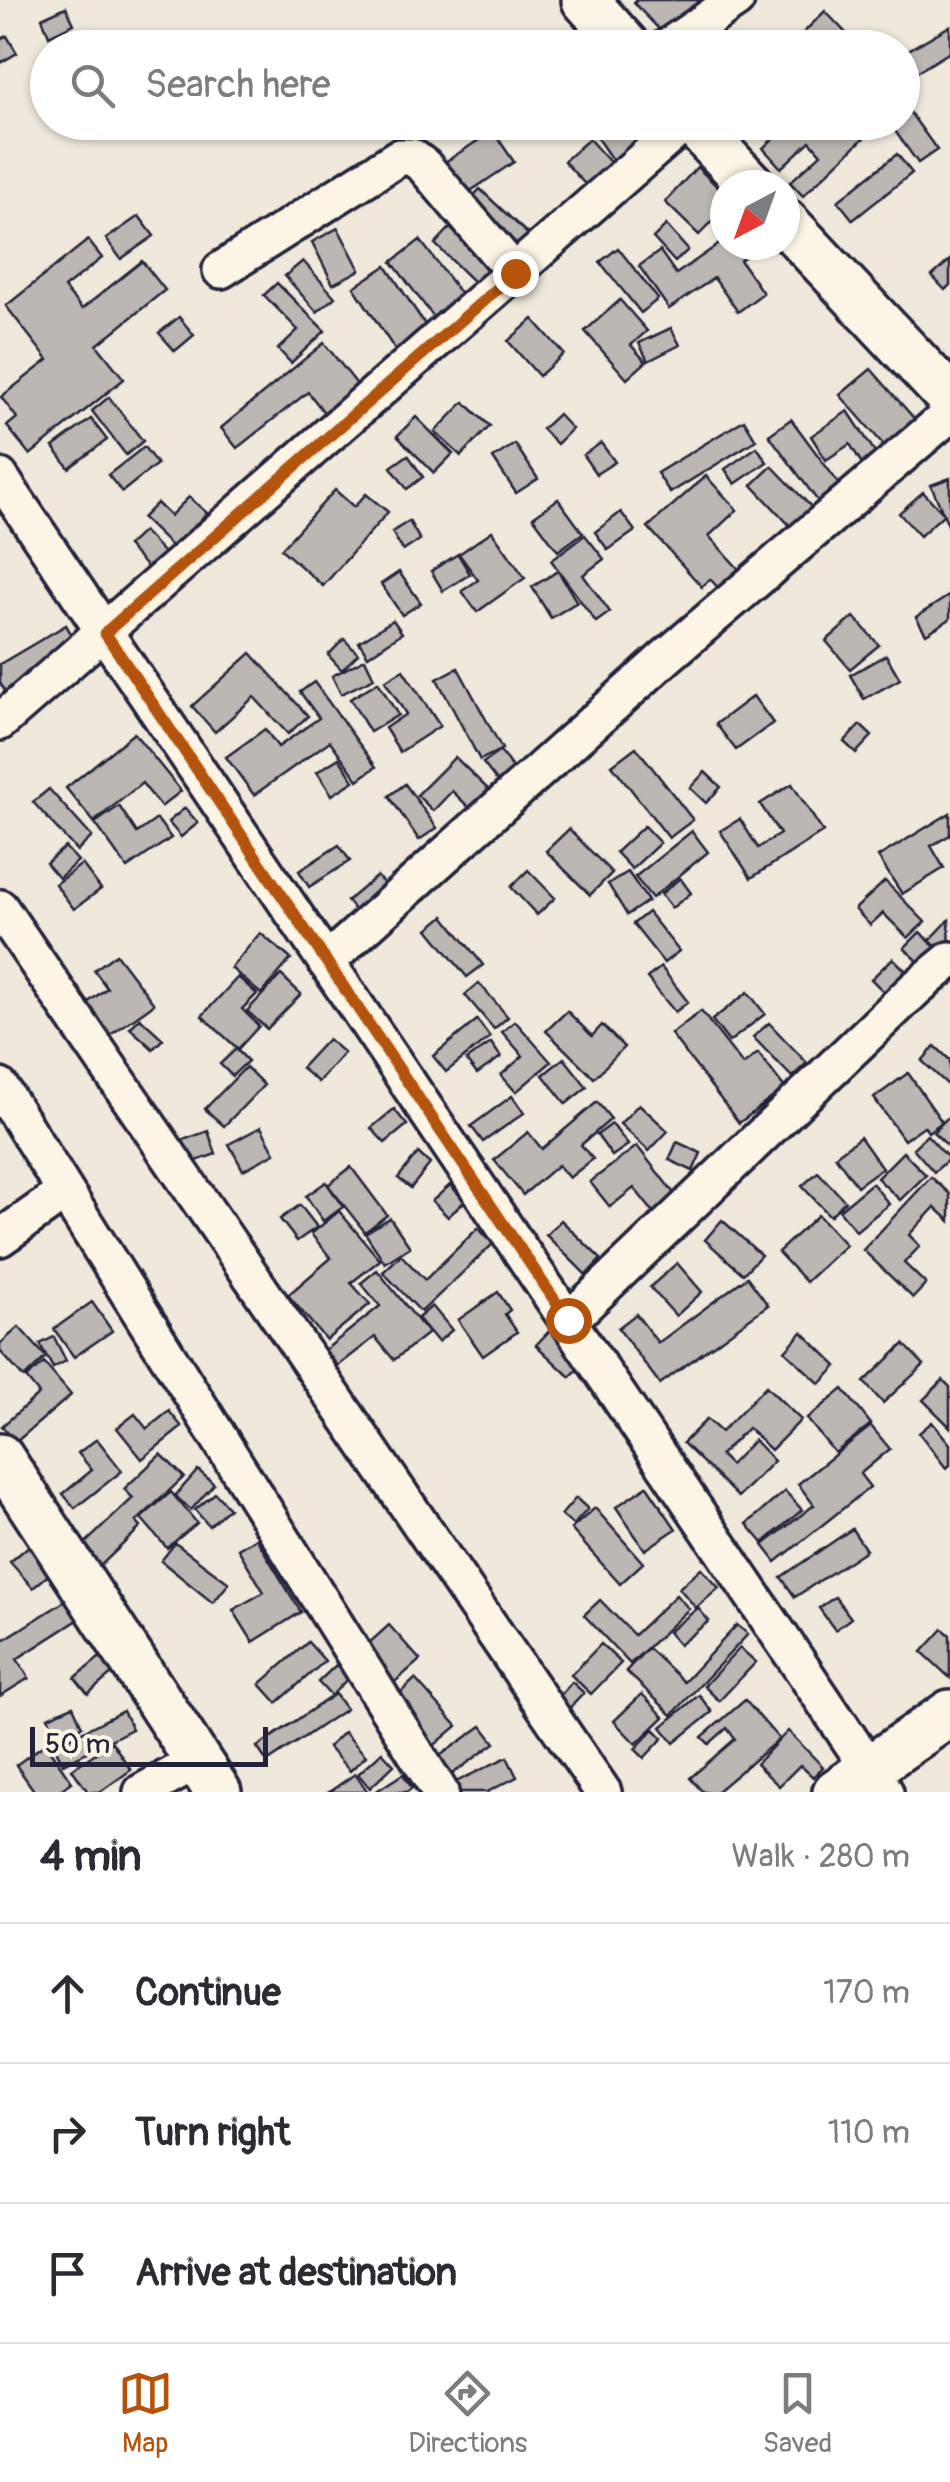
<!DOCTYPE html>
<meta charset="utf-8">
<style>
:root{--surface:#fff;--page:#f7f7f7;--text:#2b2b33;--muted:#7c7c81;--line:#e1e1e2;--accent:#b45309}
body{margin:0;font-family:Pangolin,sans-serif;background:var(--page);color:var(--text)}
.compass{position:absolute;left:710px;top:170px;width:90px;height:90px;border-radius:50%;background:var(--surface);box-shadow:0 2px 8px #0004;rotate:221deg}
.scale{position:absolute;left:30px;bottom:25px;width:238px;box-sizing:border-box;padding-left:10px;border:5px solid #22223b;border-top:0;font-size:28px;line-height:35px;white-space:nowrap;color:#22223b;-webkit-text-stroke:8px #fcf5e5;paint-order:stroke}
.stop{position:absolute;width:30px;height:30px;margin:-22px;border:8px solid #b45309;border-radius:50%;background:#fff}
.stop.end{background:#b45309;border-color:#fff;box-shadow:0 2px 10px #0008}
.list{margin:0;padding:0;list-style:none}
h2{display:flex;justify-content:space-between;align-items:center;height:130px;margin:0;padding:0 40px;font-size:42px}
h2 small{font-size:32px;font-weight:400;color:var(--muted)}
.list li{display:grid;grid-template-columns:65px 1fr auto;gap:30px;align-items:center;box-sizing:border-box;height:140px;padding:0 40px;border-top:2px solid var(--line)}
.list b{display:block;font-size:38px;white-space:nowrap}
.list em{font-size:32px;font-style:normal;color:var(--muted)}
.icon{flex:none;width:55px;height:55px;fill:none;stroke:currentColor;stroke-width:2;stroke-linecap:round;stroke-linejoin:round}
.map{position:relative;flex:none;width:950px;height:1792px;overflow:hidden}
.search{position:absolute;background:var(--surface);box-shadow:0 2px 8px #0004;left:30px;right:30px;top:30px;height:110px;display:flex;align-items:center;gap:25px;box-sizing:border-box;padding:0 35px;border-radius:55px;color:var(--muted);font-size:38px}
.sheet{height:550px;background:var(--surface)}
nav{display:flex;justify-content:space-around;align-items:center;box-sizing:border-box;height:140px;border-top:2px solid var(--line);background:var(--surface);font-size:28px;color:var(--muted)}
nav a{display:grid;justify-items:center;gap:5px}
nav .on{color:var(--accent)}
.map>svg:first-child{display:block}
.building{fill:#bcb7b3;stroke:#22223b;stroke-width:2.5}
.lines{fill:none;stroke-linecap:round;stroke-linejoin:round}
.minor-casing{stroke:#22223b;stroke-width:42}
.tertiary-casing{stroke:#22223b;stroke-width:52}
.minor{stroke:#fcf5e5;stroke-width:35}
.tertiary{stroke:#fcf5e5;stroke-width:45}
.route{stroke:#b45309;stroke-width:12}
</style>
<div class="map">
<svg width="950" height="1792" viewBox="0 0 950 1792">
<rect width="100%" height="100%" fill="#efe8db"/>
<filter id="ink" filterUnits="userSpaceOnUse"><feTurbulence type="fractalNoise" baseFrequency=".01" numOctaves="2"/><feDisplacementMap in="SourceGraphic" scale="20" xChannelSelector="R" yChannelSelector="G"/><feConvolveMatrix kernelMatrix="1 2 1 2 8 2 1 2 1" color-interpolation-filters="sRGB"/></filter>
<g filter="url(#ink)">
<!-- building -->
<g class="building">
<polygon points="637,0 727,0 677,48 634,3"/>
<polygon points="66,7 74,24 49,36 42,18"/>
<polygon points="825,11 845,32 830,48 815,48 802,34"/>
<polygon points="950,26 950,52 917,72 905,52"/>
<polygon points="7,36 17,53 0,63 0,40"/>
<polygon points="909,111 937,150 918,163 890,124 902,122 902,116"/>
<polygon points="586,122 621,122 626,130 637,122 660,122 617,167"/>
<polygon points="791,122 837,122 842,128 853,122 866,136 803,196 790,182 821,154 810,141 781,168 763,148"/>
<polygon points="493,131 514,162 466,194 445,162"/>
<polygon points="589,139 617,170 593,193 564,161"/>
<polygon points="897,154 912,173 853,220 838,201"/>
<polygon points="697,167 725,194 725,208 699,235 665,202"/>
<polygon points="480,189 534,240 520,255 466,204"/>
<polygon points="139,216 154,236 121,259 106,239"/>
<polygon points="666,225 688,250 675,262 653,238"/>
<polygon points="338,228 360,270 333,284 312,242"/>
<polygon points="450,228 497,273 481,289 435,244"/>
<polygon points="88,240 102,258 64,288 82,309 142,261 165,290 97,345 124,379 30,455 7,426 17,418 1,397 48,360 6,306"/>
<polygon points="420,240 466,301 438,323 392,262"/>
<polygon points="725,240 725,245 758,248 740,260 763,293 738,312 714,278 669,309 639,266 660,251 676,274"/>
<polygon points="618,248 658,299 641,313 600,262"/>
<polygon points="950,260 950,285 945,290 932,276"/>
<polygon points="303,261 335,297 317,312 285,276"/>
<polygon points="386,266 432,335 399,356 354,287"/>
<polygon points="277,283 325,331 291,363 278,349 298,330 264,295"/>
<polygon points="620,300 647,331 631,345 646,362 627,379 585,331"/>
<polygon points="179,317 194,335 175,351 159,333"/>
<polygon points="533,319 564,354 539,376 508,341"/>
<polygon points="671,328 680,345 648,361 639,343"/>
<polygon points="324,343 360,388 326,415 308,392 237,448 221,428"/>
<polygon points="871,369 918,423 888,450 840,395"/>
<polygon points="109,397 143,441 126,455 92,411"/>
<polygon points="464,402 490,426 461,456 435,432"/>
<polygon points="848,411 879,458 864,467 850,444 826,460 811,436"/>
<polygon points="558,414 572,429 557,444 542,429"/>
<polygon points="416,417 453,454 434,473 397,436"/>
<polygon points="91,419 107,440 69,468 53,447"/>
<polygon points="791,419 842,488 820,504 769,435"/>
<polygon points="744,420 756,440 670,493 657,473"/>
<polygon points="601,443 615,462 596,474 583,455"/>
<polygon points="515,444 538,479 516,493 493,458"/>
<polygon points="144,447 157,464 122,492 108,475"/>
<polygon points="757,447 767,462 735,484 725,469"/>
<polygon points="408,455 423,477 407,489 391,467"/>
<polygon points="772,466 817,513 796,532 752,485"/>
<polygon points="706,476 737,510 709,536 745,576 724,594 710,579 702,587 648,527"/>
<polygon points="950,478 950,527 949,527 931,485"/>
<polygon points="335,490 354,507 366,494 388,512 323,586 281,549"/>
<polygon points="923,492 944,514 920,536 899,513"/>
<polygon points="189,497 207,513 173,548 142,518 157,503 170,516"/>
<polygon points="558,499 583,533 558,551 533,517"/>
<polygon points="621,512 635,531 608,550 595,532"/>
<polygon points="409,521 420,540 403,551 392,532"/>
<polygon points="143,531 179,569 163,584 127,546"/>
<polygon points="492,531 525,578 477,612 462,591 478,580 459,554"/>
<polygon points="585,535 604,559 583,575 610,612 596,622 551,560"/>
<polygon points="458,554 470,574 443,591 431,571"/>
<polygon points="558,571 577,602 551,618 532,587"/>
<polygon points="399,572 421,603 402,615 381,584"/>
<polygon points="950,595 950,619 926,634 916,617"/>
<polygon points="854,617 879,645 850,669 826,641"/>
<polygon points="393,620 402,633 368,656 359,642"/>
<polygon points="66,625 79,647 5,691 0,683 0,664"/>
<polygon points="344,639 358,654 342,670 328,655"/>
<polygon points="251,653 308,716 288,734 254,697 215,732 192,706"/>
<polygon points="886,655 900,679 864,699 850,675"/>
<polygon points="365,659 374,678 341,694 332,676"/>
<polygon points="458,668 502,749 480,760 437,679"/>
<polygon points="403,670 440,726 400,752 385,728 406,714 385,681"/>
<polygon points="314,682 376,767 358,780 330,741 254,795 226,757 265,729 278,747 319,718 300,692"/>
<polygon points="378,682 398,715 370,732 350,699"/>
<polygon points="753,696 773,723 736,750 716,724"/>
<polygon points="860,725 872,736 856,753 844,742"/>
<polygon points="134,733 181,791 161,807 142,783 94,822 66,788"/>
<polygon points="636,747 693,820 669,838 612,765"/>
<polygon points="500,751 516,773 500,785 483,763"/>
<polygon points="455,757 494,795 476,814 452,791 433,811 417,795"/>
<polygon points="339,758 354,781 332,795 317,772"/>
<polygon points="705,772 721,787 706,803 690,788"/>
<polygon points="405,784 437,828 419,840 389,796"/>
<polygon points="792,784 823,832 751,878 720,831 740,819 758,848 780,834 760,804"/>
<polygon points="49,789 92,837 77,851 33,802"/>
<polygon points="119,806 137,833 157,819 171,838 127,868 95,823"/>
<polygon points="185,808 198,823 181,837 168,822"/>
<polygon points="950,813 950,835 931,846 944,868 902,894 878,857"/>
<polygon points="644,826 660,843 632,869 616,852"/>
<polygon points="569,829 612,873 590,895 546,851"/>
<polygon points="692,831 708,852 652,898 635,877"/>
<polygon points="339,845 350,861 309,887 299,871"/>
<polygon points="65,847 78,861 59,878 46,863"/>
<polygon points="82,864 101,889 74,909 55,884"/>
<polygon points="528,870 555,898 537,915 511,887"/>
<polygon points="628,872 648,901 627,915 608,884"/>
<polygon points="377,876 390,891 359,916 347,901"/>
<polygon points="680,878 691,893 672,908 661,894"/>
<polygon points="885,881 925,922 908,938 883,913 870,925 855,909"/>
<polygon points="648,912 679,951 664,963 633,924"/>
<polygon points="444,916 483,965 467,977 428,929"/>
<polygon points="949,920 950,957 949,958 930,940"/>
<polygon points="920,932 950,961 935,977 904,948"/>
<polygon points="260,933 291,959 261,994 231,968"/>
<polygon points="116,954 154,1004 109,1036 86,1004 107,988 94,970"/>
<polygon points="893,958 921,986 899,1007 871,979"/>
<polygon points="661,967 688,1002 675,1012 647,978"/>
<polygon points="281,975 301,994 267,1029 247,1011"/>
<polygon points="238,977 257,994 242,1009 259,1026 238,1049 202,1016"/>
<polygon points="479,983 508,1017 494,1029 465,995"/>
<polygon points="748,992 765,1014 729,1042 712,1020"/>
<polygon points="567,1011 592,1036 602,1025 624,1047 594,1078 546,1031"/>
<polygon points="701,1011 743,1065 758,1053 785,1088 739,1123 671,1034"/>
<polygon points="140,1018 163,1039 153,1049 130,1028"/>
<polygon points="477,1020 490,1037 446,1072 433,1056"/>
<polygon points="515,1021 551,1062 516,1092 501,1075 523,1056 502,1032"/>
<polygon points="769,1023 807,1063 792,1077 753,1037"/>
<polygon points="328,1039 344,1053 318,1082 301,1068"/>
<polygon points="491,1043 501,1057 477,1074 466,1060"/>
<polygon points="935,1046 950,1060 950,1087 922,1061"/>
<polygon points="236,1049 248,1061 232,1076 220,1064"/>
<polygon points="564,1058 587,1087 566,1104 543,1075"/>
<polygon points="246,1067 264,1085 224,1126 205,1109"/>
<polygon points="908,1073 942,1122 928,1132 924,1126 904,1140 874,1098"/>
<polygon points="512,1096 524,1113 483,1142 471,1126"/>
<polygon points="597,1102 611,1119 581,1145 593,1159 569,1178 558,1165 523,1195 494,1160 528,1132 542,1149"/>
<polygon points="639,1104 668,1131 649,1151 620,1124"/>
<polygon points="394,1109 407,1125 385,1143 371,1128"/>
<polygon points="950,1115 950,1148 933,1132"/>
<polygon points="612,1124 628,1145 612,1156 597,1135"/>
<polygon points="261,1127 275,1153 243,1170 229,1144"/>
<polygon points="208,1131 216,1154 191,1163 183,1140"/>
<polygon points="927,1135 949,1159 934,1172 913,1148"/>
<polygon points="860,1137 882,1168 857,1186 835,1156"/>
<polygon points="677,1142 701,1153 693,1171 669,1160"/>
<polygon points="637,1146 676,1196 654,1213 634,1188 610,1207 590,1182"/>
<polygon points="903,1152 926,1175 900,1200 877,1178"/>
<polygon points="418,1153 430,1164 411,1188 398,1178"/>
<polygon points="351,1167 387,1215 365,1232 328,1185"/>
<polygon points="818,1172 845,1201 830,1216 802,1186"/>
<polygon points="931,1177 950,1194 950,1221 935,1207 909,1235 920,1246 904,1263 926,1284 913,1298 863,1250"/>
<polygon points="326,1182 343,1207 323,1221 306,1196"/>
<polygon points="872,1183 889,1204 856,1231 839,1210"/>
<polygon points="450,1185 465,1201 448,1217 432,1201"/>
<polygon points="300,1205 317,1227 297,1241 280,1219"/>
<polygon points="339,1211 380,1260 351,1283 370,1304 326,1340 288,1295 331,1258 311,1234"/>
<polygon points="818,1215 846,1245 806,1282 778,1252"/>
<polygon points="390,1218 410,1247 385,1263 365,1233"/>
<polygon points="561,1220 601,1259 586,1275 546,1235"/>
<polygon points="722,1220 761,1255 743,1274 705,1240"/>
<polygon points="478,1228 493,1244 421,1312 383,1272 401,1255 425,1280"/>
<polygon points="677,1263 702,1292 676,1316 650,1287"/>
<polygon points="377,1270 428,1333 394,1360 375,1337 338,1366 325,1350 380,1306 361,1283"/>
<polygon points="747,1277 768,1305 660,1384 618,1328 636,1314 658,1343"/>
<polygon points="498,1292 510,1310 505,1314 517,1332 483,1356 458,1320"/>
<polygon points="92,1302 112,1331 74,1357 54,1329"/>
<polygon points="432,1306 452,1330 438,1342 418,1318"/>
<polygon points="19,1327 46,1357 24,1378 0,1351 0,1344"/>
<polygon points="553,1327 587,1360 570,1377 536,1345"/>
<polygon points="802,1332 837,1366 820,1384 785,1351"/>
<polygon points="54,1337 66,1361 53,1368 40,1344"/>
<polygon points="904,1344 924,1365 883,1403 864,1382"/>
<polygon points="44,1363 71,1395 16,1442 2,1426 39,1394 26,1378"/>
<polygon points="943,1380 950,1387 950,1427 923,1400"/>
<polygon points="766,1386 801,1420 771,1450 748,1428 720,1455 730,1465 754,1440 774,1461 738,1497 683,1443 707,1419 721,1432"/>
<polygon points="843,1389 871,1424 835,1453 807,1419"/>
<polygon points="169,1411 182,1427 142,1459 117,1428 135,1414 147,1429"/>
<polygon points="932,1422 950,1444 950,1465 946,1468 919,1433"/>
<polygon points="871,1426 890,1449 860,1474 870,1487 776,1562 763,1545 814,1505 798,1484"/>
<polygon points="97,1439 122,1471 75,1508 63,1494 92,1470 78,1453"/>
<polygon points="161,1454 184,1477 136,1522 141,1527 97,1569 78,1550 133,1498 124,1489"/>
<polygon points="198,1470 214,1484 191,1510 175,1496"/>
<polygon points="647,1486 676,1529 645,1550 616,1507"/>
<polygon points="785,1491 802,1510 763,1543 747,1524"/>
<polygon points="171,1492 197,1523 167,1548 141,1518"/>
<polygon points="215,1493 229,1508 209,1526 195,1510"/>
<polygon points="576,1498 588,1509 573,1525 561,1515"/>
<polygon points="595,1508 643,1563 620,1584 571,1529"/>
<polygon points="852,1529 866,1550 795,1597 781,1577"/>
<polygon points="256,1538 301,1612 253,1642 233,1610 264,1592 238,1549"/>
<polygon points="175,1543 229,1583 213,1603 161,1561"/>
<polygon points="30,1545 53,1571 33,1588 10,1562"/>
<polygon points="701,1568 719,1588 696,1608 679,1588"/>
<polygon points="676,1595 689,1609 630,1664 584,1615 600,1600 634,1635"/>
<polygon points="72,1597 84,1616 17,1659 29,1678 0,1696 0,1642"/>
<polygon points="835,1597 851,1618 835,1630 819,1608"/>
<polygon points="698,1608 709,1621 679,1645 668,1632"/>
<polygon points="389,1625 420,1660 388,1688 357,1654"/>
<polygon points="737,1625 748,1634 672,1715 626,1671 648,1648 684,1682"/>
<polygon points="943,1629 950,1635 950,1678 922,1652"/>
<polygon points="308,1642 325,1661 277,1703 260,1684"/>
<polygon points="601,1644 621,1663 591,1694 571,1675"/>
<polygon points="740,1648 756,1662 719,1701 704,1686"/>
<polygon points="100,1657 113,1673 88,1694 75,1678"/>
<polygon points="336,1665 349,1677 331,1696 318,1682"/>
<polygon points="415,1679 457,1726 430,1749 389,1703"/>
<polygon points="572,1682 584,1693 561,1717 550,1707"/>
<polygon points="335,1694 346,1709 267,1762 257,1747"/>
<polygon points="642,1694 664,1717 636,1744 614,1721"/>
<polygon points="699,1695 712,1712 674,1743 661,1727"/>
<polygon points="745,1700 779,1739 716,1792 703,1792 690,1778 735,1739 727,1728 709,1744 702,1737"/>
<polygon points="73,1706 82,1726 57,1737 48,1717"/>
<polygon points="123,1711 132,1729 63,1764 54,1746"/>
<polygon points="482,1726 495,1743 444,1780 431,1762"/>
<polygon points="654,1729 663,1738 644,1758 635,1749"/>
<polygon points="788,1731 823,1767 813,1777 800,1765 779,1786 756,1764"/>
<polygon points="344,1732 366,1756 350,1771 328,1747"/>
<polygon points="112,1742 131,1770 100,1792 88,1792 72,1769"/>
<polygon points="45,1744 72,1782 58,1792 35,1792 16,1765"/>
<polygon points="382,1752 394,1765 370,1788 358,1774"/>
<polygon points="507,1757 517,1777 487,1792 456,1792 452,1784"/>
<polygon points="355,1774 368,1792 329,1792"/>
<polygon points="403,1774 412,1788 407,1792 375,1792"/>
</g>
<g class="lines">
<defs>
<g id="minor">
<polyline points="666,48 736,0"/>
<polyline points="221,270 399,157 412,157 424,166 515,273"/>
<polyline points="0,477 885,1792"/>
<polyline points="0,722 686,122"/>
<polyline points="0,908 603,1792"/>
<polyline points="326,962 666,657 950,414"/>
<polyline points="0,1087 440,1792"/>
<polyline points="0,1238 64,1193"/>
<polyline points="568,1321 916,988 950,960"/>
<polyline points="142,1792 198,1761"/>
</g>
<g id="tertiary">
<polyline points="585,0 628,48"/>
<polyline points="692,122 751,185"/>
<polyline points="785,222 950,398"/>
<polyline points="0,1457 218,1792"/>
<polyline points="836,1792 950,1713"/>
</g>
</defs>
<!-- minor casing -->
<use href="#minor" class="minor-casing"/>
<!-- tertiary casing -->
<use href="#tertiary" class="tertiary-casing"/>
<!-- minor -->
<use href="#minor" class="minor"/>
<!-- tertiary -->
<use href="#tertiary" class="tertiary"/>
</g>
</g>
<g class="lines" filter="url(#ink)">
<!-- route -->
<polyline class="route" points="515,273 105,633 568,1320"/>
</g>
</svg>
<svg class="compass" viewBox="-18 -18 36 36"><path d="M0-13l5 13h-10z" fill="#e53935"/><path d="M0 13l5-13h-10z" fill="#7c7c81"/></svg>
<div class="scale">50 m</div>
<div class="stop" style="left:568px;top:1320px"></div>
<div class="stop end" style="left:515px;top:273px"></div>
<div class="search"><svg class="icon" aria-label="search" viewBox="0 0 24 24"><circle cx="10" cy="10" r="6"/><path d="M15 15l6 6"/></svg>Search here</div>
</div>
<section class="sheet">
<h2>4 min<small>Walk · 280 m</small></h2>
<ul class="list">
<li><svg class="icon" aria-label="ahead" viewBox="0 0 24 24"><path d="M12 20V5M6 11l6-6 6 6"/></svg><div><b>Continue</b></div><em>170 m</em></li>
<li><svg class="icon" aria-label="right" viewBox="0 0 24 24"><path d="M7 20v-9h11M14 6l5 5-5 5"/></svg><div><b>Turn right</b></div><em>110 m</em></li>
<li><svg class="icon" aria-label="arrive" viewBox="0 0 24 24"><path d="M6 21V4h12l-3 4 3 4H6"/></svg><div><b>Arrive at destination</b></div></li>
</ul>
</section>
<nav>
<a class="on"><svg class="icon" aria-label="map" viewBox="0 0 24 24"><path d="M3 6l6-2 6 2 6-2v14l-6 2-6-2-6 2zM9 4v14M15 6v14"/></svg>Map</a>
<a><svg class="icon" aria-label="directions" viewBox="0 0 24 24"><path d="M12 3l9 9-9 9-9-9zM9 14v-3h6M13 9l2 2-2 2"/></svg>Directions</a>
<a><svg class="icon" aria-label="saved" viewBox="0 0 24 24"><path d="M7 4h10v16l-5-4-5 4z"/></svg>Saved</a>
</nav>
